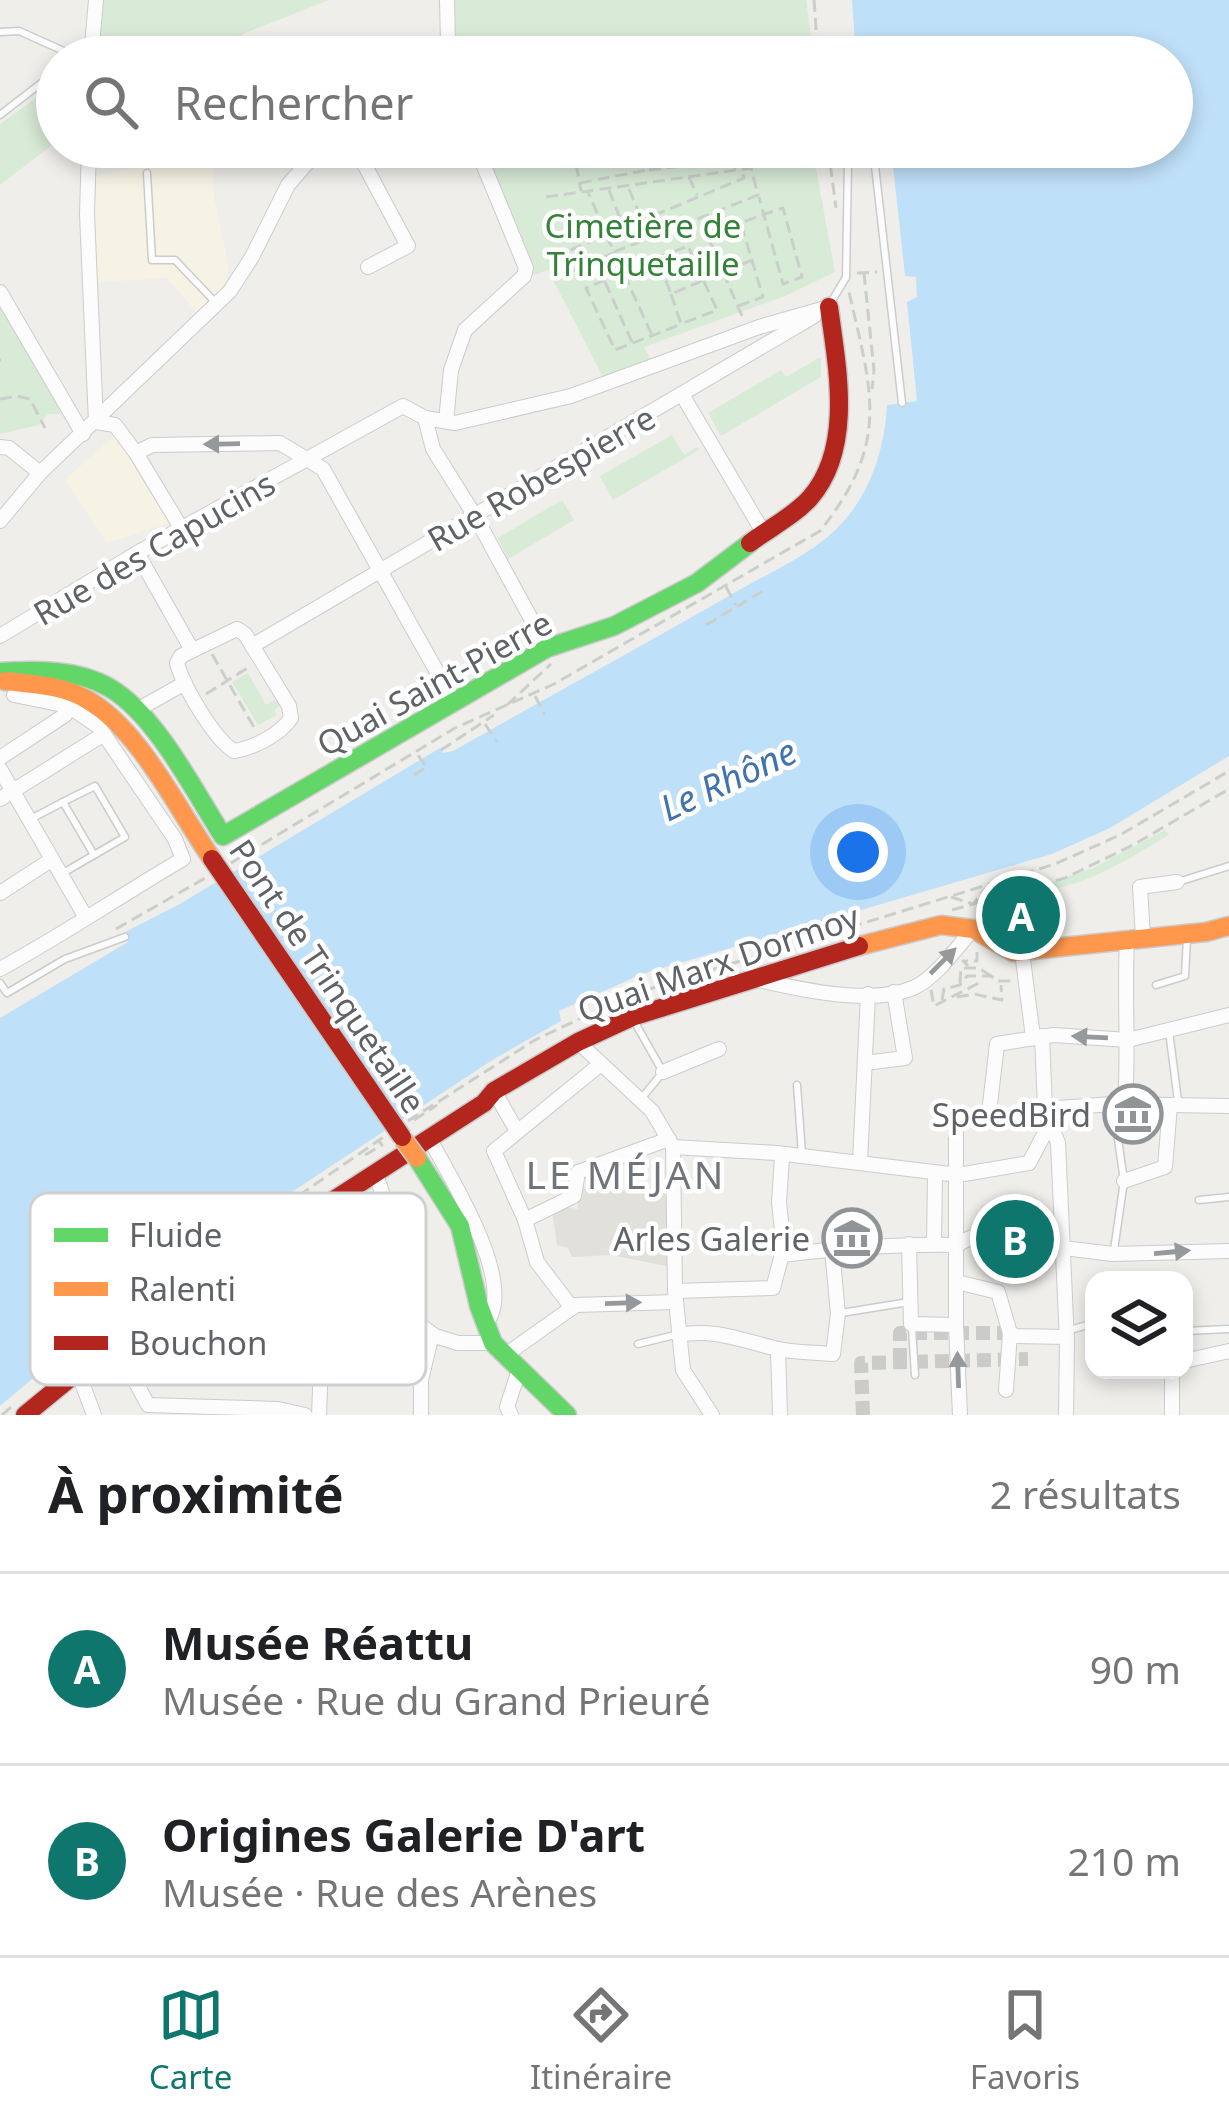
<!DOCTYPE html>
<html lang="fr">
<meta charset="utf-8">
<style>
:root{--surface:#fff;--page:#f6f6f6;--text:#202124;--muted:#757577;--line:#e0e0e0;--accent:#0f766e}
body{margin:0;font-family:"Noto Sans",sans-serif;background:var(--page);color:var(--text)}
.controls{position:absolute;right:36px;bottom:36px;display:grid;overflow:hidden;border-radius:24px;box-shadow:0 6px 18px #0003}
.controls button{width:108px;height:108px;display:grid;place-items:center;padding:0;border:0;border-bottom:3px solid var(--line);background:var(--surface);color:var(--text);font:60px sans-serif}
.you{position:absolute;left:858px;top:852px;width:42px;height:42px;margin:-30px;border:9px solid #fff;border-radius:50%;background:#1a73e8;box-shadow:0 0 0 18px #1a73e833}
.badge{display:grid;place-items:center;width:78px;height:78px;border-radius:50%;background:var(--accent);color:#fff;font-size:39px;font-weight:700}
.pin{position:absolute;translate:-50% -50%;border:6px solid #fff;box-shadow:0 3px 12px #0006}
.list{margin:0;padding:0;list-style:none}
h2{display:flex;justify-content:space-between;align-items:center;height:156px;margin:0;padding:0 48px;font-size:51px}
h2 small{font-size:39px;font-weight:400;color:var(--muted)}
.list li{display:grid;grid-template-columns:78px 1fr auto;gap:36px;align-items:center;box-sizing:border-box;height:192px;padding:0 48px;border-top:3px solid var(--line)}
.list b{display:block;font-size:45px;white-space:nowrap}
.list p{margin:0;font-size:39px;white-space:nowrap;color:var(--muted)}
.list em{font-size:39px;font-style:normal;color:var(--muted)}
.icon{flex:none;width:66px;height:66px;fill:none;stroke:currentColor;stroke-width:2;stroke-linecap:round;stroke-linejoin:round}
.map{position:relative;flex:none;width:1229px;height:1415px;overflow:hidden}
.search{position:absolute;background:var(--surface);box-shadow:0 6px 18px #0003;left:36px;right:36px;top:36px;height:132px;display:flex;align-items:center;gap:30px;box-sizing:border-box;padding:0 42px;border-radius:66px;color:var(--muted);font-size:45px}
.sheet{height:540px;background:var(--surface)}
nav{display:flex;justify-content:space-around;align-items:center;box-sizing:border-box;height:168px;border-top:3px solid var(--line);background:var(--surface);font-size:33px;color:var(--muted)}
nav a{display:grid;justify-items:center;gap:6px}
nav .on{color:var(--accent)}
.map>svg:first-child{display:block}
.commercial{fill:#f7f3e4}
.education{fill:#e2e0da}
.green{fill:#d8ebd6}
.water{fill:#bfe0f9}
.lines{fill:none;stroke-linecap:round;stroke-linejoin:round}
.street-tunnel{stroke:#cbcbca;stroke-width:14;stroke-dasharray:14 7;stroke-linecap:butt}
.lane-casing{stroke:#cbcccc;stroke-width:9}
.street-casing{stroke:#cbcccc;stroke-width:16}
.fast-casing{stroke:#cacacb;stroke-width:21}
.slow-casing{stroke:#cacacb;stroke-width:21}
.jam-casing{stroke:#cacacb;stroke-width:21}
.path{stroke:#cacfcc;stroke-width:3;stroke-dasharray:12 6;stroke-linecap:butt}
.lane{stroke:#fdfcfc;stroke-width:6}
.street{stroke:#fdfcfc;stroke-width:14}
.fast{stroke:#63d668;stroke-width:18}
.slow{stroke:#ff974d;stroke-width:18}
.jam{stroke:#b3261e;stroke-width:18}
.slow-bridge-casing{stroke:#cacacb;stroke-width:21;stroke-linecap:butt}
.jam-bridge-casing{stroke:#cacacb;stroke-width:21;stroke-linecap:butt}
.slow-bridge{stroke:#ff974d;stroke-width:18}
.jam-bridge{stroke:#b3261e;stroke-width:18}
.oneway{fill:#96999c}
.labels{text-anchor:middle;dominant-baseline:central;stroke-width:9;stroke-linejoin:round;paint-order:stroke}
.park-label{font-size:33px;fill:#348238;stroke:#fff}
.street-label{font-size:33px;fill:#5f6368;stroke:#fff}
.poi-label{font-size:33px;fill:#5f6368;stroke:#fff;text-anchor:end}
.water-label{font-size:36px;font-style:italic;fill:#4174aa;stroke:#fff}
.quarter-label{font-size:39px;letter-spacing:3px;fill:#70757a;stroke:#fff}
.key{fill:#fff;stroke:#cfd0d2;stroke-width:3}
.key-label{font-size:33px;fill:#5f6368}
</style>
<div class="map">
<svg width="1229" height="1415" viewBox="0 0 1229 1415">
<rect width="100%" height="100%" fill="#efeeea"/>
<!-- commercial -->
<g class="commercial">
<polygon points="213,163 214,198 228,264 226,289 198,314 167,278 97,282 93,177 139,167"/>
<polygon points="115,435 169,523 107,543 65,480"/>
</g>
<!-- education -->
<polygon class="education" points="578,1188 670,1192 671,1267 611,1255 572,1257 568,1248 557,1245 553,1217 559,1206 578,1209"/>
<!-- green -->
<g class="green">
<polygon points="104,0 329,0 245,33 202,57 98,57"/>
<polygon points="453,0 806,0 814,57 458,57"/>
<polygon points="57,83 57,141 0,185 0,124"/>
<polygon points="479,147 812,147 835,272 785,296 644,347 652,362 604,379 548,270 534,275"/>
<polygon points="0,300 62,414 48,414 39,425 0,434"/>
<polygon points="821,357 821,377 721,436 708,413 781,370 786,377"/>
<polygon points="672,435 684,455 697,447 699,450 613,500 600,476"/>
<polygon points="562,500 574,520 508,559 498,538"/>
<polygon points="248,673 266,705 278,698 281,705 274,710 277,715 258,725 232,682"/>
<path d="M1165,830L1169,835C1126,860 1076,894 1024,891L1093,868Z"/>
</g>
<!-- water -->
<path class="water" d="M852,0H1229V756L1110,828L1052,854L642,974L559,1011L561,1021L494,1059L121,1304L0,1406V1018L128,942L123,933L178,905L440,748L443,753L453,751C547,698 641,646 734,593C770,572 814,554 842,523C871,492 885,447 887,405L917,401L907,302L917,297L916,277L905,276L891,147H1172V57H856Z"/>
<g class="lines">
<!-- street-tunnel -->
<g class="street-tunnel">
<polyline points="900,1362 900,1333 1008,1333 1008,1341"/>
<polyline points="863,1415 861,1363 1028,1359"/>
</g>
<defs>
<g id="lane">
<polyline points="0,32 19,31 75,56 89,46"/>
<polyline points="0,115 57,71"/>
<polyline points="147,173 152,260 175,260 216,303"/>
<polyline points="846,278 848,163 852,153 860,149 874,157 902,403"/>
<polyline points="830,304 845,279"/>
<polyline points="63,802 95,786 125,837 94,855"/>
<polyline points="29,820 63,802 94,855 63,873"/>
<polyline points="1181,881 1229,866"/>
<polyline points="0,983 7,993 65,959 125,937"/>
<polyline points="1156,985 1185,976 1187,938"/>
<polyline points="634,1021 663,1072 641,1099"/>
<polyline points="1169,1031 1178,1101"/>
<polyline points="797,1085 802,1154"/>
<polyline points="1113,1104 1124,1181 1114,1250"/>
<polyline points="1199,1200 1229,1197"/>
<polyline points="841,1313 909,1302"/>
<polyline points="912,1328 915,1375"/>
<polyline points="1070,1330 1094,1323"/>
<polyline points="1184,1331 1229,1329"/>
<polyline points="638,1344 675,1335"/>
</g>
<g id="street">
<polyline points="447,0 448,43 454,57"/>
<polyline points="91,57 96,0"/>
<polyline points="425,57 448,43"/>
<polyline points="89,147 87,214 96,422"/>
<polyline points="355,147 408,246 368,267"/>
<polyline points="0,292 83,434"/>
<polyline points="683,396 763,532"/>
<polyline points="425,418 433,449 475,516 547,648"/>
<polyline points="446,421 451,370 465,330 524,276 526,268 476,147"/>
<polyline points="96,422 115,425 136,453 183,531"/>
<polyline points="0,447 9,448 40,473"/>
<polyline points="136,453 152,445 280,443 323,469 454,702"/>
<polyline points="0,521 40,473 230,291 252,257 288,185 321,147"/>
<polyline points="137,553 192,650"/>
<path d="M237,629L245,634L289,706L291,718C280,735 253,748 234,751C214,739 183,686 177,663L181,656Z"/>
<polyline points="0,636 137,553 403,406 425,418 455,423 571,396 759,327 829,307"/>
<polyline points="252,646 814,316"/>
<polyline points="137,710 185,683"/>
<polyline points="0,758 65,715 68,706"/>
<polyline points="0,769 85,916"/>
<polyline points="0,799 104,734"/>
<polyline points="0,893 51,860"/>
<polyline points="1143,937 1140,887 1177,882"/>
<polyline points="1022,952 1033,1037"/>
<path d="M0,969C63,935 121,895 183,859L175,839L99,727L68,706L14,695"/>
<path d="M754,979C798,989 870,1006 913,988C936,978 957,947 973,929"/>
<polyline points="1229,1015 1128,1040 1054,1035 997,1044 989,1113 956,1123 956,1245 972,1237 1113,1254 1229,1251"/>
<polyline points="1042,1036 1045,1109 1058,1143 1067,1342 1066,1415"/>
<polyline points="578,1042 652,1111 673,1147 675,1291 683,1370 712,1415"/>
<polyline points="865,1063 905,1058 894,992"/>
<polyline points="663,1072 719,1049"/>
<polyline points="494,1091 517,1131"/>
<path d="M1125,1104C1129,1049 1124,995 1127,940"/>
<path d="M429,1138C449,1175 520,1287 485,1324"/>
<polyline points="673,1147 777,1153 958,1175 1029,1163 1058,1108 1113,1104 1229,1106"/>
<polyline points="860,1162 868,994"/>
<polyline points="375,1171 391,1221 396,1308"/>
<polyline points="1124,1181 1165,1167 1170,1105"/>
<polyline points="525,1220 574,1196 578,1172 669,1139"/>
<path d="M301,1221C324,1285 322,1348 319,1415"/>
<polyline points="934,1244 935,1174"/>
<path d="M782,1255C840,1248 897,1244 956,1245V1325L911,1324L909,1244"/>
<polyline points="957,1282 998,1292 1010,1333 1016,1336 1067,1337"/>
<polyline points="194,1289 206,1307 296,1291 362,1296 385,1299 435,1336 458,1343 493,1343"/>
<polyline points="675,1291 773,1288 784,1247 779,1203 782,1157"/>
<polyline points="266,1297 271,1341 322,1350"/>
<polyline points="572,1308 537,1262 525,1220 494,1151 597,1067 599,1062"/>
<polyline points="956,1325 960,1415"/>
<path d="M678,1335C713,1328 741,1340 774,1348C793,1353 814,1352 833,1354L838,1314L832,1249"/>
<polyline points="114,1342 148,1405 278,1409 305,1415"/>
<polyline points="778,1350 780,1415"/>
<polyline points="504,1356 576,1305 676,1302"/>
<polyline points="1184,1361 1229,1351"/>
<polyline points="78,1372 94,1415"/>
<polyline points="1006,1390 1010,1333"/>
<polyline points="421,1415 421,1380 432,1334"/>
<polyline points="511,1415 507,1407 519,1370"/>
<polyline points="1172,1415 1172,1370"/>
</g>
<g id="fast">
<path d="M0,672C36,670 78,669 110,688C157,716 194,791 223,836L547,648L614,626L697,583L750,543"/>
<polyline points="417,1158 460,1226 479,1306 493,1343 567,1415"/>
</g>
<g id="slow">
<path d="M5,681C32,684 62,685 86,699C139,728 178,810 212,859"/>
<polyline points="859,946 941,925 973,929 1013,952 1206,932 1229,926"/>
</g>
<g id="jam">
<path d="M750,543C768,529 794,516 810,498C854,448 837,366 829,307"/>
<polyline points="25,1415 114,1342 484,1103 494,1091 578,1042 632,1017 859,946"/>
</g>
</defs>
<!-- lane casing -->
<use href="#lane" class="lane-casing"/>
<!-- street casing -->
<use href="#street" class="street-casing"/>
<!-- fast casing -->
<use href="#fast" class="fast-casing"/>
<!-- slow casing -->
<use href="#slow" class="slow-casing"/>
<!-- jam casing -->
<use href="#jam" class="jam-casing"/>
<!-- path -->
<g class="path">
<polyline points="814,0 818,57"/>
<polyline points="573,147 581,191"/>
<polyline points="730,147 735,169"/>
<polyline points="828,147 836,208"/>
<polyline points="646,155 707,147"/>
<polyline points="576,163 643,149"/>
<polyline points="649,170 733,160"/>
<polyline points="689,177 697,195"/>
<polyline points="580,183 647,170 643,147"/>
<polyline points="629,189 641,218"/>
<polyline points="609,190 623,226"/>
<polyline points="546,197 751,168 758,195 614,252 588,192"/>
<polyline points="613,253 564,275 556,256 744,178 742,171"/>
<polyline points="655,259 586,288 615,350 679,325"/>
<polyline points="857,273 877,272"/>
<polyline points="864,273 874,370 872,389"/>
<polyline points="624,274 652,335"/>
<polyline points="605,282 632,342"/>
<polyline points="671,294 681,324 717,310 688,246 657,258 671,294 752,260"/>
<polyline points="738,306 763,297 741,224"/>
<path d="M742,316L708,237C733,226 757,216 783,208L802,277L783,284L759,197"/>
<polyline points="0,360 1,360"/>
<polyline points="0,399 17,396 30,399 45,428"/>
<polyline points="726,587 736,605"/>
<polyline points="706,625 768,588"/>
<polyline points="212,654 255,729"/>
<polyline points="206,694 249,667"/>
<polyline points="535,696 545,715"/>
<polyline points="507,705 551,664"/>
<polyline points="485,724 497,742"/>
<polyline points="441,750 494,715"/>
<polyline points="414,775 427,767 417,754"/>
<path d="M231,863L455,728L554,684L820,531C891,442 872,393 849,292"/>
<polyline points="951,897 973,904 987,887"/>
<polyline points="952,910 1065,878 1133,845 1229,789"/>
<polyline points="116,929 207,877"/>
<polyline points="968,966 963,961 977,961 977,952"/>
<polyline points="960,983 961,968 979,968 991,976"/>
<polyline points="931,990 934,1006 977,984 977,977"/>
<polyline points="957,997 974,994 1002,1000 1001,985"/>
<polyline points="942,1000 944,989 960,985 967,976 991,976 998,981 1011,981"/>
<polyline points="414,1120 437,1105"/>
<polyline points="408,1121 535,1040 630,995 1055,864 1120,835 1229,771"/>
<polyline points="365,1155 382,1145 379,1141"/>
<polyline points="700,1162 705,1179"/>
<polyline points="694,1179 699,1169"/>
<polyline points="136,1308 385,1136"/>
<polyline points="2,1415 11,1407"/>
</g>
<!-- lane -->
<use href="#lane" class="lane"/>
<!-- street -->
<use href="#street" class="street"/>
<!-- fast -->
<use href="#fast" class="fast"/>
<!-- slow -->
<use href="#slow" class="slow"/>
<!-- jam -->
<use href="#jam" class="jam"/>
<defs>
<polyline id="slow-bridge" points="403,1139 417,1158"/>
<polyline id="jam-bridge" points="212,859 402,1137"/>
</defs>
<!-- slow-bridge casing -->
<use href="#slow-bridge" class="slow-bridge-casing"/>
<!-- jam-bridge casing -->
<use href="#jam-bridge" class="jam-bridge-casing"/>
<!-- slow-bridge -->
<use href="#slow-bridge" class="slow-bridge"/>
<!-- jam-bridge -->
<use href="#jam-bridge" class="jam-bridge"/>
</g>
<!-- one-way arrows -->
<defs><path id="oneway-solid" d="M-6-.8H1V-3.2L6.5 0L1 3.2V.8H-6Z" transform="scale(3)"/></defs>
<g class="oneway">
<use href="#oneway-solid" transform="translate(222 444) rotate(179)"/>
<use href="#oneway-solid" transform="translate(943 961) rotate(-45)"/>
<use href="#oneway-solid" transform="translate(1090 1037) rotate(-177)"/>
<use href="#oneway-solid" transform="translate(1172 1252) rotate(-5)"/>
<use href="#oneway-solid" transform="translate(623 1303) rotate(-2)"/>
<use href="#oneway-solid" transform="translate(958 1370) rotate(-92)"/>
</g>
<!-- icons -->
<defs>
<symbol id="museum-ring" viewBox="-11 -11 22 22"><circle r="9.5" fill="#fff" stroke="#919496" stroke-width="1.5"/><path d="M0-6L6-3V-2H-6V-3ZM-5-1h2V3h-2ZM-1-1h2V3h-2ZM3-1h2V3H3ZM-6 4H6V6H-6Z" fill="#919496"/></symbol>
</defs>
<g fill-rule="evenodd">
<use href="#museum-ring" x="1100" y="1081" width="66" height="66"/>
<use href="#museum-ring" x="819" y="1205" width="66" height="66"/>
</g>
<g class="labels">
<!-- park labels -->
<g class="park-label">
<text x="643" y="225">Cimetière de<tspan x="643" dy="38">Trinquetaille</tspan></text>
</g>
<!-- street labels -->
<g class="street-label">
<text transform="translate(541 478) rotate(-30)">Rue Robespierre</text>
<text transform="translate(154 548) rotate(-30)">Rue des Capucins</text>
<text transform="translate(434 683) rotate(-29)">Quai Saint-Pierre</text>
<text transform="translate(718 963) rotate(-19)">Quai Marx Dormoy</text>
<text transform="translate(328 976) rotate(56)">Pont de Trinquetaille</text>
</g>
<!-- poi labels -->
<g class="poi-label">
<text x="1091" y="1114">SpeedBird</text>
<text x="810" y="1238">Arles Galerie</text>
</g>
<!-- water labels -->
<g class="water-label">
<text transform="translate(728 779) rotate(-25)">Le Rhône</text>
</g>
<!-- quarter labels -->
<g class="quarter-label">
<text x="626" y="1173">LE MÉJAN</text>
</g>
</g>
<!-- legend -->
<rect x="30" y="1193" width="396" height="192" rx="18" class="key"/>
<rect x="54" y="1228" width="54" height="14" fill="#63d668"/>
<rect x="54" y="1282" width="54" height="14" fill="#ff974d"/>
<rect x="54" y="1336" width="54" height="14" fill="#b3261e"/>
<g class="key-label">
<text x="129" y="1247">Fluide</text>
<text x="129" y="1301">Ralenti</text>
<text x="129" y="1355">Bouchon</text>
</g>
</svg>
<div class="controls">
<button><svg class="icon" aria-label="layers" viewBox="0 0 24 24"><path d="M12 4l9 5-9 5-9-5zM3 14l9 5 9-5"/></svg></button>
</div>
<div class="you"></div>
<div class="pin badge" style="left:1021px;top:915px">A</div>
<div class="pin badge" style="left:1015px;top:1239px">B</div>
<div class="search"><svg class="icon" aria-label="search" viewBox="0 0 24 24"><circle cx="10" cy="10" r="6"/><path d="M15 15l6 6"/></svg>Rechercher</div>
</div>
<section class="sheet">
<h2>À proximité<small>2 résultats</small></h2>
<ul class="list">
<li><span class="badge">A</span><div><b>Musée Réattu</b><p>Musée · Rue du Grand Prieuré</p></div><em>90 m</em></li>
<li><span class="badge">B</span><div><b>Origines Galerie D'art</b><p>Musée · Rue des Arènes</p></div><em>210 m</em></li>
</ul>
</section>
<nav>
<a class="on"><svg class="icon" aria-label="map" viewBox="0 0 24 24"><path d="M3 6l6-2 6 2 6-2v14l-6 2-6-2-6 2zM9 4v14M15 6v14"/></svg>Carte</a>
<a><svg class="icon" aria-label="directions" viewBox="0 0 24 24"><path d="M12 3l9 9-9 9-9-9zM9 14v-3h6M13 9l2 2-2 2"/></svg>Itinéraire</a>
<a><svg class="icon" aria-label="saved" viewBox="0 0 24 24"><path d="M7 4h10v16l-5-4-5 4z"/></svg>Favoris</a>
</nav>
